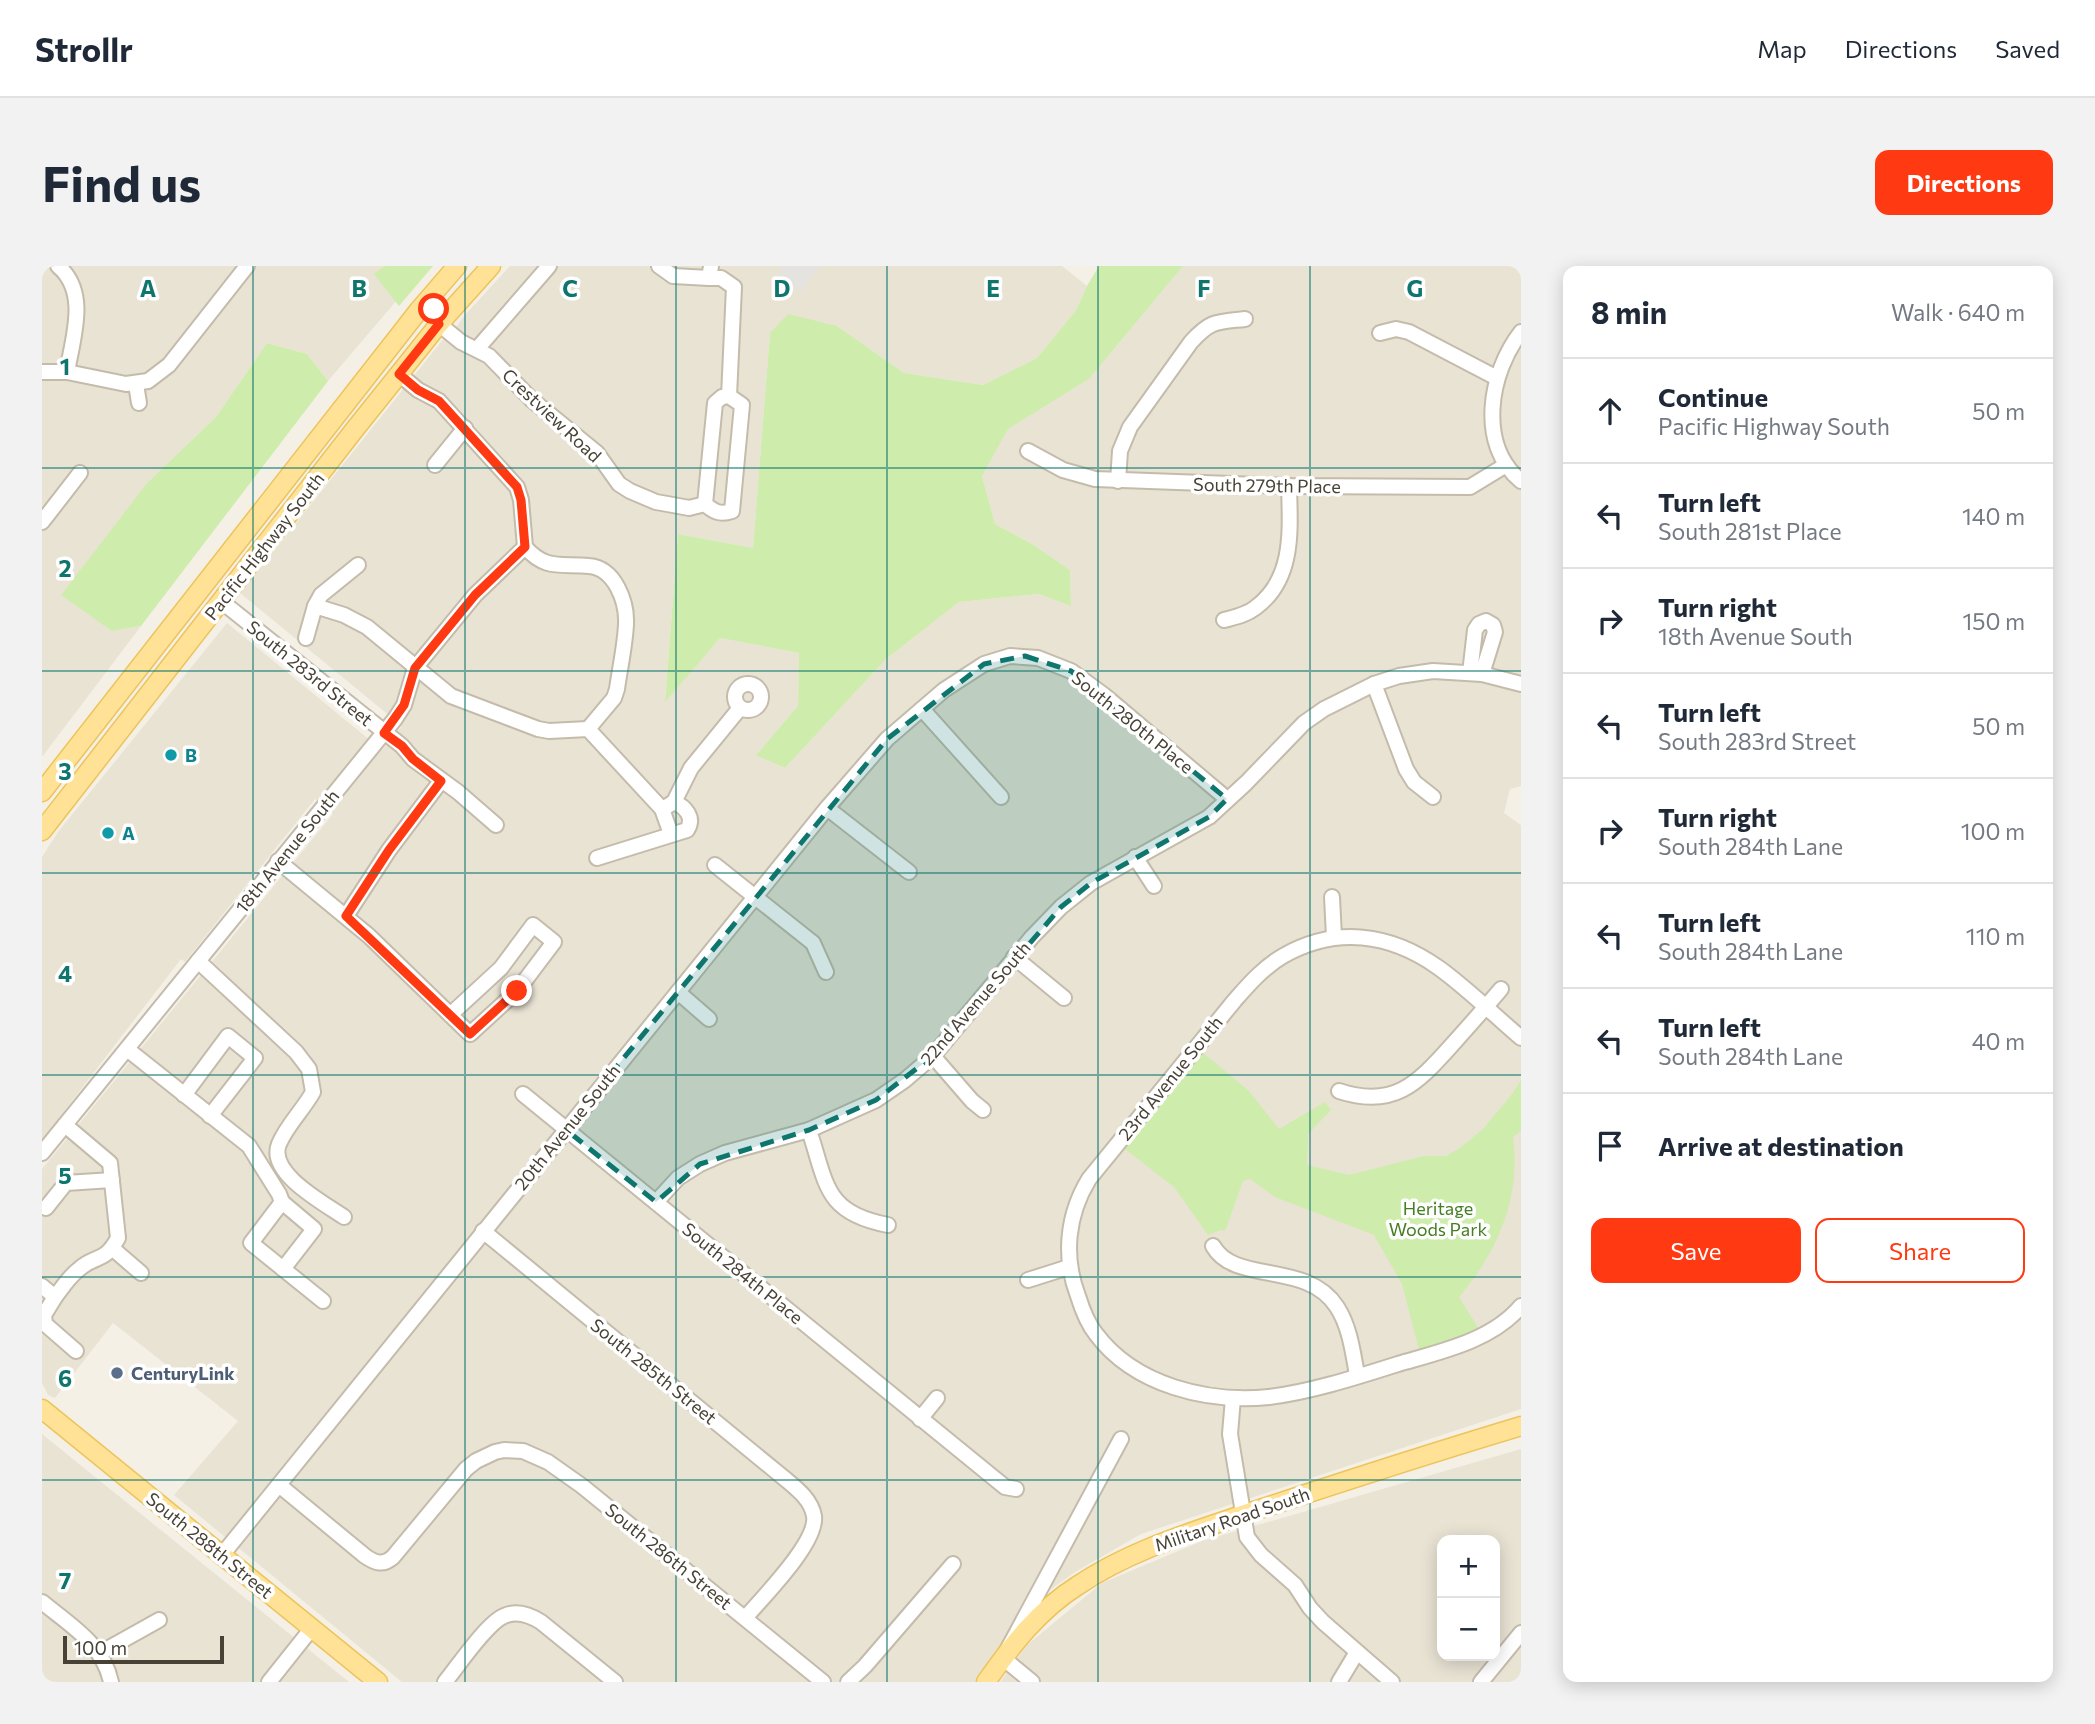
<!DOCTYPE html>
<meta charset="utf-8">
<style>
:root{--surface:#fff;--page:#f2f2f3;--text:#1f2937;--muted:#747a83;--line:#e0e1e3;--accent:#ff3a13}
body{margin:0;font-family:Commissioner,sans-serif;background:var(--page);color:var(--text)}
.controls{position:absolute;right:21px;bottom:21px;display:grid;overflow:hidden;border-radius:14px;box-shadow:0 4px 18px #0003}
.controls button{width:63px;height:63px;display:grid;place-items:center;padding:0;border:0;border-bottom:2px solid var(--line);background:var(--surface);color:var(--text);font:35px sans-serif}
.scale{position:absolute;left:21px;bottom:18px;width:161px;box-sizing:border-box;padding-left:7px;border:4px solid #484135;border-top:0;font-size:19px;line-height:24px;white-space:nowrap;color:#484135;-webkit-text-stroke:5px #fff;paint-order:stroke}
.stop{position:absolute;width:21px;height:21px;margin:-16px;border:5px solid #ff3a13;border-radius:50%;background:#fff}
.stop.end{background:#ff3a13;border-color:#fff;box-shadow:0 2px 7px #0008}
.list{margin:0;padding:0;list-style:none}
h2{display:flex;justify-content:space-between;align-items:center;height:91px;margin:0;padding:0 28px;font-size:30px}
h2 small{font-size:23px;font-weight:400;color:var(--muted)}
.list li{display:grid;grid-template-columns:46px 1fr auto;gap:21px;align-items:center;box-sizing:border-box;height:105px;padding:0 28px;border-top:2px solid var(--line)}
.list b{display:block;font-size:26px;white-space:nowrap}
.list p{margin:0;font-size:23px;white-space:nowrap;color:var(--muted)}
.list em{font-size:23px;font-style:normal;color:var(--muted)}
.actions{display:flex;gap:14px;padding:21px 28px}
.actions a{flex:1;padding:16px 0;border:2px solid var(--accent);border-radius:14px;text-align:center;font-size:24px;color:var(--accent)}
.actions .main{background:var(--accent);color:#fff}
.icon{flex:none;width:38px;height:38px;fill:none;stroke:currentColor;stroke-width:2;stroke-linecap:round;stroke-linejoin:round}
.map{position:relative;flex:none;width:1479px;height:1416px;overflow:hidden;border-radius:14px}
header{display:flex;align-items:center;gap:42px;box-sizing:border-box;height:98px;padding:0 35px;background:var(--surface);border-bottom:2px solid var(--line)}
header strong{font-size:33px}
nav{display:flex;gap:38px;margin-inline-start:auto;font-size:24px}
.intro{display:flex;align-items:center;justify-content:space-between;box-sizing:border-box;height:168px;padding:0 42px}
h1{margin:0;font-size:49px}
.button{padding:18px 32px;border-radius:14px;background:var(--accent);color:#fff;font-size:24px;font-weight:700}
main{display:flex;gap:42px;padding:0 42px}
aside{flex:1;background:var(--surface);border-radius:14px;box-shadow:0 4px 18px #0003}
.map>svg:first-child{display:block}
.residential{fill:#e9e3d4;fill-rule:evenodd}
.green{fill:#ceecac}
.parking{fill:#e5e3df}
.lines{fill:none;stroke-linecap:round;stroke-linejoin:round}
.minor-casing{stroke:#c4bbab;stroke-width:18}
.major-casing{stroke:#edc35c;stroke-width:21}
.minor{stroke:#fff;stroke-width:14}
.major{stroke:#ffe295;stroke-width:18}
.route{stroke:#ff3a13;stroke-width:9}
.marked{fill:#0f766e;fill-opacity:0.2;stroke:#0f766e;stroke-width:5;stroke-dasharray:14 9;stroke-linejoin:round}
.grid{fill:none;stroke:#0f766e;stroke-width:2;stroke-opacity:0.55}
.culture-dot{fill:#0f9aa8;stroke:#fff;stroke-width:2.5}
.service-dot{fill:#5c6f8a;stroke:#fff;stroke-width:2.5}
.labels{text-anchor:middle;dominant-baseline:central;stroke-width:7;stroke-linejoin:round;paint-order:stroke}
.street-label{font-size:18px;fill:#484135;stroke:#fff}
.culture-label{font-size:18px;font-weight:bold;fill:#0d838f;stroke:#fff;text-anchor:start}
.park-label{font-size:18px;fill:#457e23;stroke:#fff}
.service-label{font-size:18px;font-weight:bold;fill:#4e5e75;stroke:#fff;text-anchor:start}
.grid-label{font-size:23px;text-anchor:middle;font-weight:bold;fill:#0f766e;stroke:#fff;stroke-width:7;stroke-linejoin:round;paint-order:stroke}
</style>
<header>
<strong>Strollr</strong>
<nav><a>Map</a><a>Directions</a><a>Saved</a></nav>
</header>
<div class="intro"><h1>Find us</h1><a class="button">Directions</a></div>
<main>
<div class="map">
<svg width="1479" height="1416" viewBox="0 0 1479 1416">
<rect width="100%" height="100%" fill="#f4f0e6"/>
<!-- residential -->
<g class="residential">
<polygon points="0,0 384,0 286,115 265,88 225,77 174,151 106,216 70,365 99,360 0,491"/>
<polygon points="468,0 1020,0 1045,20 1034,44 995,92 941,119 862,107 795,60 728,67 711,282 636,268 623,434 678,372 757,387 756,440 715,488 743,502 844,393 917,336 997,328 1029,340 1028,304 990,278 953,258 940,210 965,163 1047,113 1141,0 1479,0 1479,520 1468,523 1462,547 1479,559 1479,1143 1099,1268 1033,1306 985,1340 933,1416 360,1416 132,1229 196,1155 71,1057 13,1132 6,1129 0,1117 0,903 291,548 273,533 143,696 139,693 0,874 0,591 16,566 185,357 340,484 360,460 198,327 399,76 409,68 423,49"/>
<polygon points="0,1168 307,1416 0,1416"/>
<path d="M1479,1183V1416H958L985,1379L1060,1317L1160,1275ZM1400,1274H1453V1390H1400Z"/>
</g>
<!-- green -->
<g class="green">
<polygon points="343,0 391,0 357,40 332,8"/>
<polygon points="1057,0 1141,0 1047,113 966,163 940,210 953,258 990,278 1028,304 1029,340 997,328 917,336 844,393 743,502 714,489 756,440 757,387 678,372 623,436 636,268 711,282 728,67 746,48 795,60 862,107 941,119 995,92 1034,44 1045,20"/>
<polygon points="225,77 265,88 286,115 99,360 70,365 19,329 106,216 174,151"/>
<path d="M1154,781L1207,825L1237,863L1283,836L1289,844L1266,868L1265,899L1307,909L1382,890H1404L1418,882L1441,863L1471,827L1479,814V865L1471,871C1479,932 1456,985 1417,1031L1440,1068L1379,1091L1360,1018L1332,969L1233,931L1208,913L1201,915L1183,965L1179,964L1166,969L1132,921L1075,877Z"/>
</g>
<!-- parking -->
<polygon class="parking" points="741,0 778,0 759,26 736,7"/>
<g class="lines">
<defs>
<g id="minor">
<path d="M16,0C47,26 31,71 25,106"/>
<polyline points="617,0 631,10 667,12"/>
<polyline points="669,0 667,12 679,12 692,21 687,130"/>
<polyline points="397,58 419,76 447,90 490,134 555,187 577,218 588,225 614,236 631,239 647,242 663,238"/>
<path d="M1479,66C1447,107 1435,179 1479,215"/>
<polyline points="1338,67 1354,63 1367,66 1455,112"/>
<polyline points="435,83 507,0"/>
<polyline points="0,106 25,106 84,118 106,115 127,99 205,0"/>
<path d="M357,108L376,124L397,135L475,221L479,234L483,281C504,305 519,297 547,300C573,302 585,336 584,358C583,380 578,401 575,423L572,432L546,463"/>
<polyline points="94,118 97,137"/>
<path d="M687,130L700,139L690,245C678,249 672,246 663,238L673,137L680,131Z"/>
<polyline points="986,185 1021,204 1053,213 1247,220 1428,221 1464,199"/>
<polyline points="393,199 423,162"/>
<path d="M1076,215L1078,185L1088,161L1149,76C1169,54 1175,56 1203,53"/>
<polyline points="0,256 38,207"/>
<polyline points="179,335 360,480 371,493 416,526 454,559"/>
<polyline points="273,340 302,349 325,361 409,430 496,463 507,465 546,463 620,543 629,568"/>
<path d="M1182,354C1193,351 1204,349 1213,342C1253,313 1248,263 1247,220"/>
<polyline points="264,372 273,340 279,329 316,299"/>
<polyline points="1428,407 1433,364 1437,358 1444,355 1451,359 1453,366 1440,408"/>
<circle cx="706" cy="431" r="13"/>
<polyline points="1332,418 1364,503 1372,516 1391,531"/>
<polyline points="880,443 959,531"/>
<polyline points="624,541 632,536 649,502 698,442"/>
<polyline points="785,542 867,606"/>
<polyline points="1093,591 1112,620"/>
<path d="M555,592L645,564C653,552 644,541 632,536"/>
<polyline points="236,595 327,670 428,768 475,725 512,676 491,659 459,702 408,749"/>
<polyline points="673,599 771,677 784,706"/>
<polyline points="1290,631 1292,671"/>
<polyline points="304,650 347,584 399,515"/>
<polyline points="972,691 1022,732"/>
<path d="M156,695L254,786L267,803L271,826C261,844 245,859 237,878C225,907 282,937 302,951"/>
<polyline points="636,726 667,753"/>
<path d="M1479,772C1452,749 1426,723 1397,702C1348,667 1294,660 1241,690C1222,701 1207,718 1193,734L1047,913C1025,949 1021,991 1036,1030C1040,1043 1046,1058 1054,1068C1093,1120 1166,1137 1227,1131C1269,1126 1315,1111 1356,1098C1397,1086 1450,1075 1479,1040"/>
<polyline points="85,783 207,880 237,928 240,936 209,977 281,1035"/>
<polyline points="891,790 930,835 941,844"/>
<path d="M1297,825C1351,843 1375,818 1409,780C1426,761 1443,742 1459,723"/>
<polyline points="481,828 963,1221 974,1223"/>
<polyline points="142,829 186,770 213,792 168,850"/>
<path d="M767,864C785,918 782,947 846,959"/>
<polyline points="0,887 353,453 362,439 373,402 433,329 483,281"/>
<polyline points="240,936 272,963 241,1003"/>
<polyline points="614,936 636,912 658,898 683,887 767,864 834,834 863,814 891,790 990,671 1019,641 1049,617 1167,551 1204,517 1262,457 1282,443 1332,418 1357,410 1391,405 1440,408 1479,418"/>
<polyline points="4,942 24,917 70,914"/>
<path d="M441,965L742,1212C754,1222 769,1233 772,1250C776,1276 721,1331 704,1351"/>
<path d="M1171,980C1193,1019 1265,994 1295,1041C1308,1061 1311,1087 1315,1109"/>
<polyline points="70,982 99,1007"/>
<polyline points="986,1014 1027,1001"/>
<path d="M0,1020L13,1031C20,1022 27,1011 36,1004C53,988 62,998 76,972L68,897L23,859"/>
<polyline points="13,1031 2,1049 3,1058 34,1085"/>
<polyline points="1191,1132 1188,1168 1205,1271 1219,1289 1253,1319 1268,1342 1281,1356 1350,1416"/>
<polyline points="878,1153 895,1132"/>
<path d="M237,1219L323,1290C333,1297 341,1300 351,1291L424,1203L434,1195L453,1186L462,1184L481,1185L506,1196L540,1220L781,1416"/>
<polyline points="180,1289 785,542 845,473 902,424 942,398 968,390 996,392 1029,405 1063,430 1185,533"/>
<path d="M0,1336C28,1359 61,1378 69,1416"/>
<polyline points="58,1387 117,1354"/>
<polyline points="227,1416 270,1362"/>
<path d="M403,1416C416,1400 445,1357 462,1350C475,1344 488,1349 499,1356L573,1416"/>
<polyline points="806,1416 823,1400 911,1298"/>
<polyline points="990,1416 961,1392 1079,1173"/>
<polyline points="1297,1416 1315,1386"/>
<polyline points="1439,1416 1479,1367"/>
</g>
<g id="major">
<polyline points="0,526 377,44 415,0"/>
<polyline points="0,565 313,163 397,58 449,0"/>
<polyline points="0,1143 336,1416"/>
<path d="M944,1416C969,1380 997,1344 1035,1320C1085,1286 1143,1268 1200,1249C1293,1218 1386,1188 1479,1160"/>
</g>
</defs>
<!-- minor casing -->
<use href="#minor" class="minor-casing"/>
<!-- major casing -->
<use href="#major" class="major-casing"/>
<!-- minor -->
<use href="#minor" class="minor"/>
<!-- major -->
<use href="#major" class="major"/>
</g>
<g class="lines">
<!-- route -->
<polyline class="route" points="392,43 393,50 397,58 357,108 376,124 397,135 475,221 479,234 483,281 433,329 373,402 362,439 342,467 360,480 371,493 399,515 347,584 304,650 428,768 475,725"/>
</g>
<!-- marked area -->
<path class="marked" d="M983,390L1029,405L1185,533L1167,551L1049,617L1019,641L891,790L834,834L767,864L658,898L614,936L523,863L845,473L942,398Z"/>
<!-- grid -->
<path class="grid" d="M211,0V1416M423,0V1416M634,0V1416M845,0V1416M1056,0V1416M1268,0V1416M0,202H1479M0,405H1479M0,607H1479M0,809H1479M0,1011H1479M0,1214H1479"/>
<!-- markers -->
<g class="culture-dot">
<circle cx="129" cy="489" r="7"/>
<circle cx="66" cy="567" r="7"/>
</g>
<circle class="service-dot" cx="75" cy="1107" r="7"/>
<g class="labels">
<!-- street labels -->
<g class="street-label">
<text transform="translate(510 149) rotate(43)">Crestview Road</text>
<text transform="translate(1225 219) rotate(1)">South 279th Place</text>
<text transform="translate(222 280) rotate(-52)">Pacific Highway South</text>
<text transform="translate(268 407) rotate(39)">South 283rd Street</text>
<text transform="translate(1091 456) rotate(39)">South 280th Place</text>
<text transform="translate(245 585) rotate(-51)">18th Avenue South</text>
<text transform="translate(933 737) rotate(-49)">22nd Avenue South</text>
<text transform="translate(1128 812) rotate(-51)">23rd Avenue South</text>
<text transform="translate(525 861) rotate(-51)">20th Avenue South</text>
<text transform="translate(701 1007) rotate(39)">South 284th Place</text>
<text transform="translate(612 1105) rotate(39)">South 285th Street</text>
<text transform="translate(1190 1253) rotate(-19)">Military Road South</text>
<text transform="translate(168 1279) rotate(39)">South 288th Street</text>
<text transform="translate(627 1290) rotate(39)">South 286th Street</text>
</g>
<!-- culture labels -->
<g class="culture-label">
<text x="143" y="489">B</text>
<text x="80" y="567">A</text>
</g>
<!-- park labels -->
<g class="park-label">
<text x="1396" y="942">Heritage<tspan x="1396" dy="21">Woods Park</tspan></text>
</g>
<!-- service labels -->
<g class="service-label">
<text x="89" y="1107">CenturyLink</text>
</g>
</g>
<g class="grid-label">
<text x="106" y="31">A</text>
<text x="317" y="31">B</text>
<text x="528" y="31">C</text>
<text x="740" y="31">D</text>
<text x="951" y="31">E</text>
<text x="1162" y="31">F</text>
<text x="1373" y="31">G</text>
<text x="23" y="109">1</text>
<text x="23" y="311">2</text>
<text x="23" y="514">3</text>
<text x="23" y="716">4</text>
<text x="23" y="918">5</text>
<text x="23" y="1121">6</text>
<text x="23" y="1323">7</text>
</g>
</svg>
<div class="controls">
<button>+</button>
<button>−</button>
</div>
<div class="scale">100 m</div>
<div class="stop" style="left:392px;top:43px"></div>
<div class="stop end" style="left:475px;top:725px"></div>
</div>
<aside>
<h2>8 min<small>Walk · 640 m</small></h2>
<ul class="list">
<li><svg class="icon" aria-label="ahead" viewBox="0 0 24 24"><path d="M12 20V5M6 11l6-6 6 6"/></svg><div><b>Continue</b><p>Pacific Highway South</p></div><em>50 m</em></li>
<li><svg class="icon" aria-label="left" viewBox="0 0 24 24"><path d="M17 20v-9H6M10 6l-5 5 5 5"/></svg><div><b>Turn left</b><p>South 281st Place</p></div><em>140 m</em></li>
<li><svg class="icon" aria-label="right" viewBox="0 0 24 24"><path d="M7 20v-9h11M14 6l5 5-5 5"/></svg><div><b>Turn right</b><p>18th Avenue South</p></div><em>150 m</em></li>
<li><svg class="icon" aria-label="left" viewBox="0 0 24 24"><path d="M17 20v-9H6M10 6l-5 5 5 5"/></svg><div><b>Turn left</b><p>South 283rd Street</p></div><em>50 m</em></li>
<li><svg class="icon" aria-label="right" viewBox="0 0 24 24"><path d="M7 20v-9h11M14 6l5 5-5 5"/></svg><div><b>Turn right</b><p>South 284th Lane</p></div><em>100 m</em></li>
<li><svg class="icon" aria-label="left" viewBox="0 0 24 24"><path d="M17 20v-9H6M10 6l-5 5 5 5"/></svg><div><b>Turn left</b><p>South 284th Lane</p></div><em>110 m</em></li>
<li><svg class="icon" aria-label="left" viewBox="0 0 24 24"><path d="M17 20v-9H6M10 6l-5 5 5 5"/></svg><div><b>Turn left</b><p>South 284th Lane</p></div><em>40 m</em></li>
<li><svg class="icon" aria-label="arrive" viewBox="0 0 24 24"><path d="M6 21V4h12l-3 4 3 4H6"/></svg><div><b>Arrive at destination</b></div></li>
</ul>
<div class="actions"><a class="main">Save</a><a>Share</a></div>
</aside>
</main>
